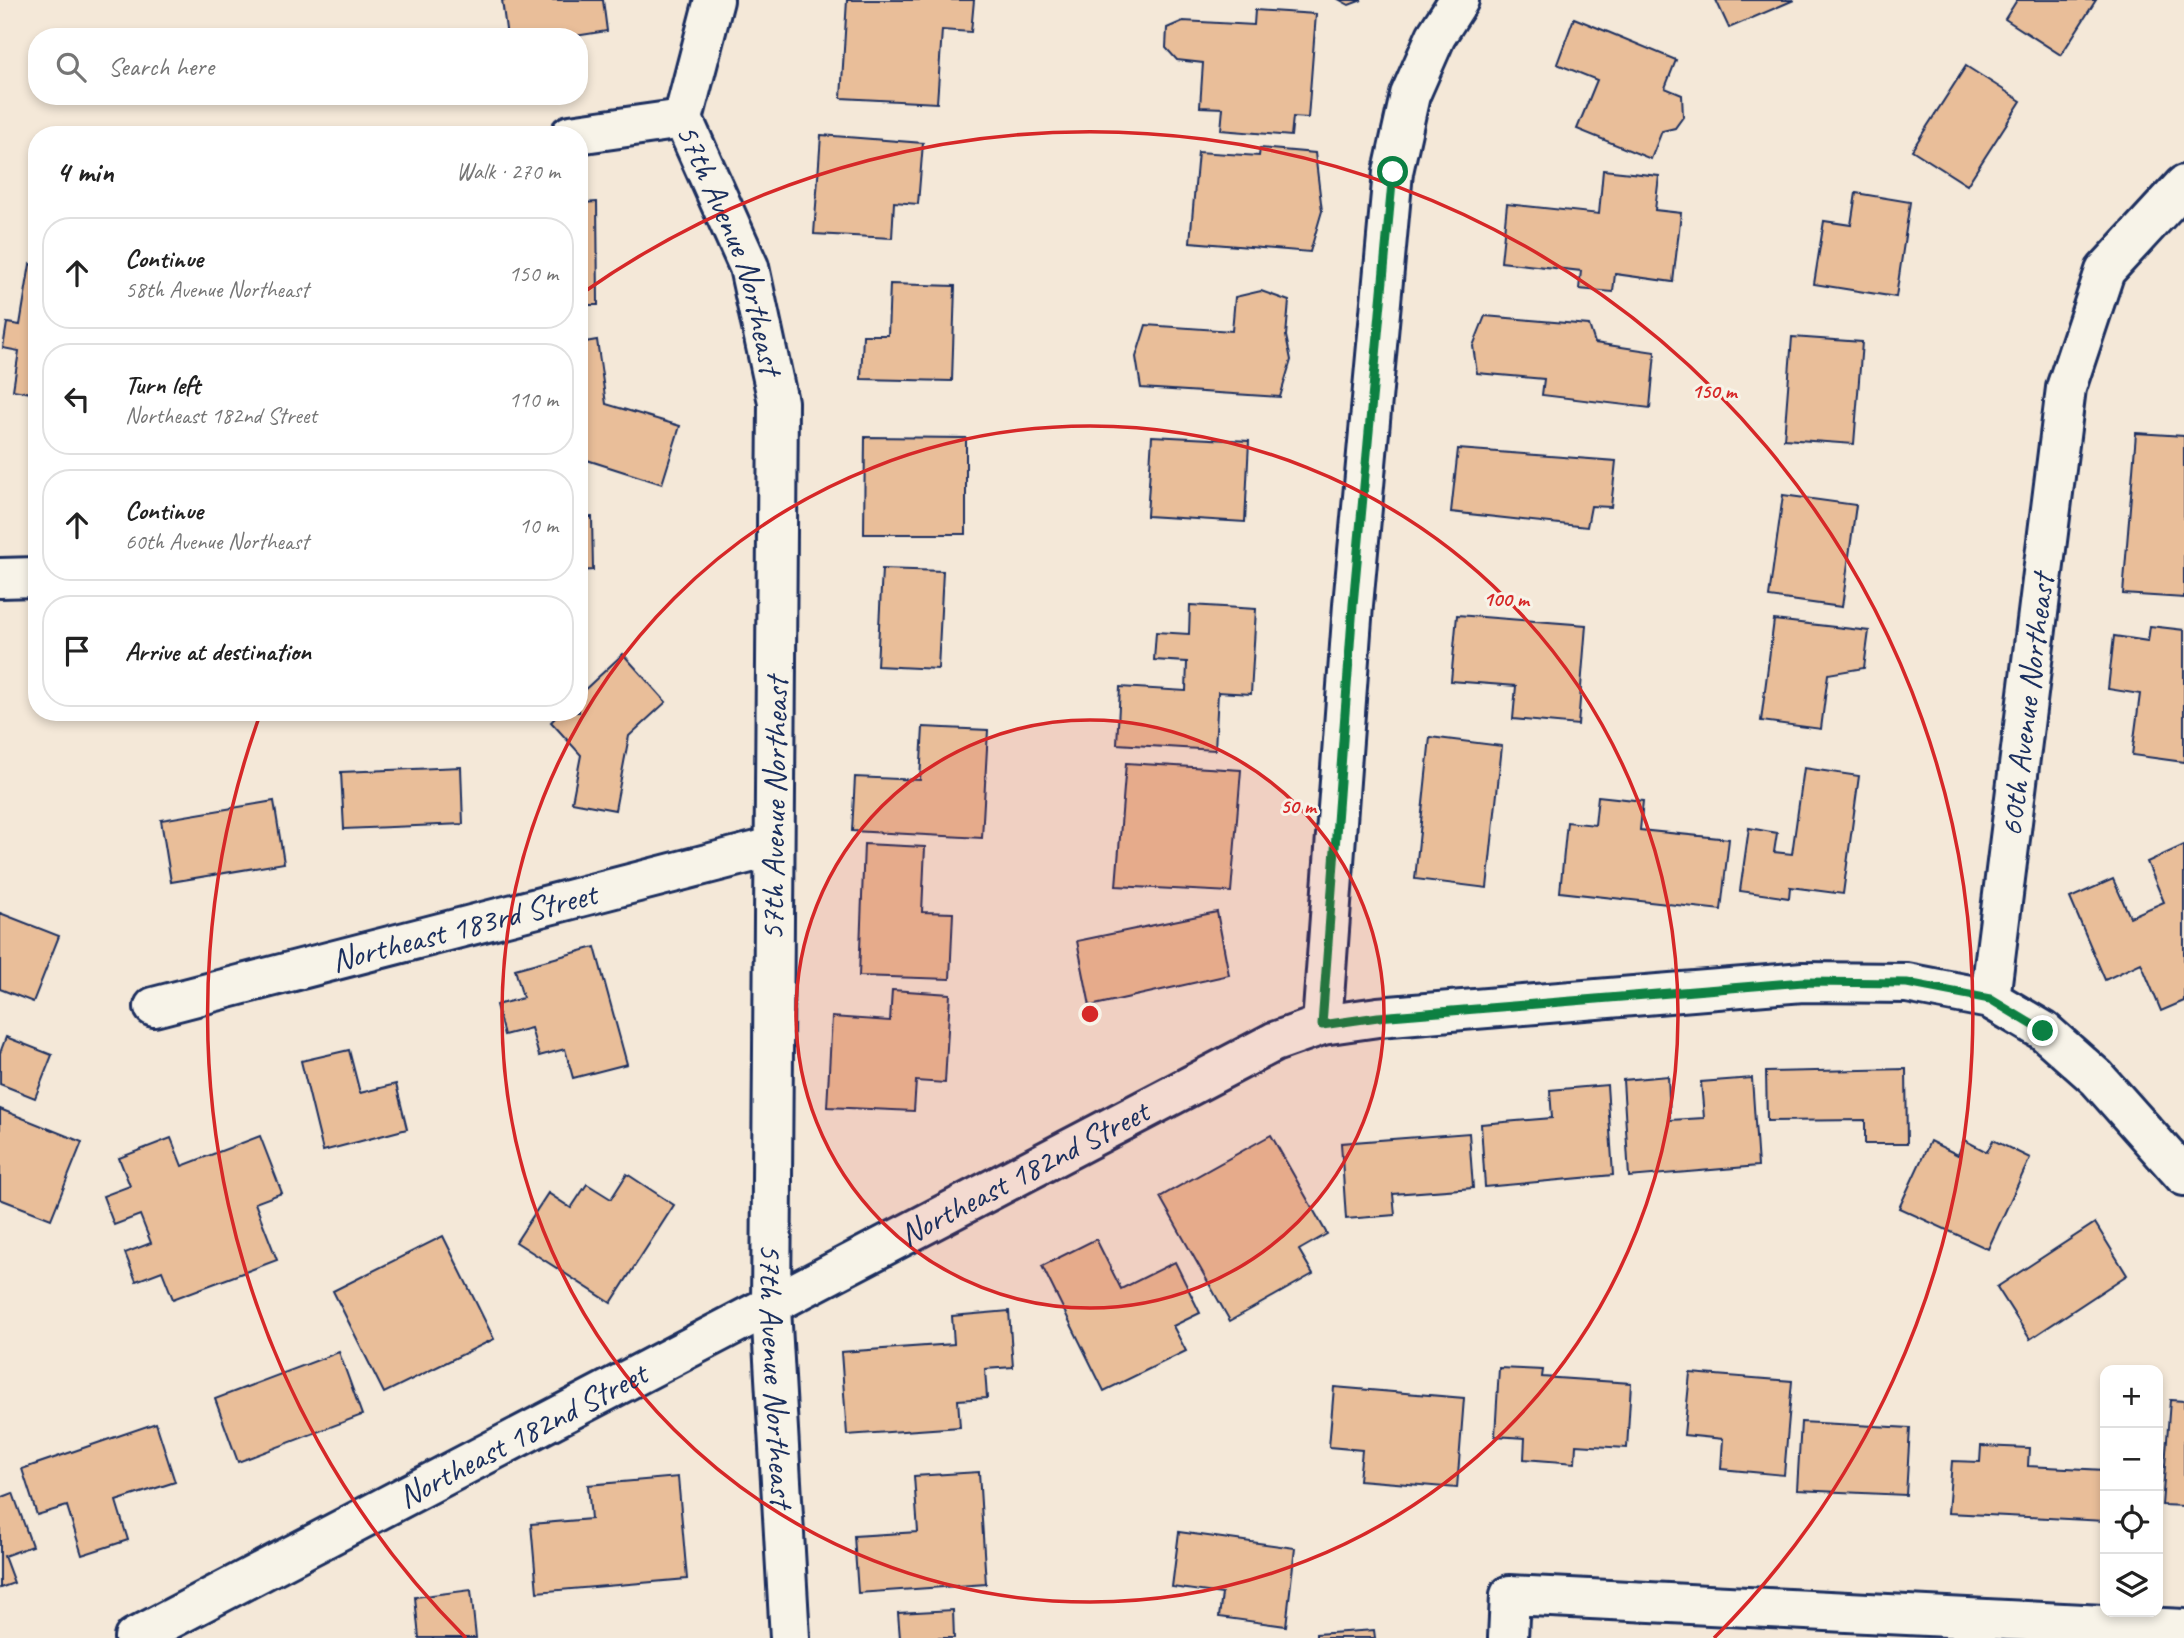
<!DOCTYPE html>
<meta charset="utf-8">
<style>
:root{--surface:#fff;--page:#f2f2f2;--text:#222;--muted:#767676;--line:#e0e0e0}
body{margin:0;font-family:Caveat,sans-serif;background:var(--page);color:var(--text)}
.controls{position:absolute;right:21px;bottom:21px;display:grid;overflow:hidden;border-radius:14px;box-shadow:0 4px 10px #0003}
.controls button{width:63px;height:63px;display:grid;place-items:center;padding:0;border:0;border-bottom:2px solid var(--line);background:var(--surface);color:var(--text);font:35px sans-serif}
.stop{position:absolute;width:21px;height:21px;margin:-16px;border:5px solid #0b8043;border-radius:50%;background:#fff}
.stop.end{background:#0b8043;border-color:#fff;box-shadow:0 2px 7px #0008}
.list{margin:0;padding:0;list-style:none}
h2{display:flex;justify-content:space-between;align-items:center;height:91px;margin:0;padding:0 28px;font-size:30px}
h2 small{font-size:23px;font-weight:400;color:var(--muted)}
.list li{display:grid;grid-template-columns:46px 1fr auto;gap:21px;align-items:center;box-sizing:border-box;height:112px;margin:0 14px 14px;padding:0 14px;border:2px solid var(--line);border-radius:28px}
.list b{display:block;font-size:26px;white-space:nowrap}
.list p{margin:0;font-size:23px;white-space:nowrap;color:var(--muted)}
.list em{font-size:23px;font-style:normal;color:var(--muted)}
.icon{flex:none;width:38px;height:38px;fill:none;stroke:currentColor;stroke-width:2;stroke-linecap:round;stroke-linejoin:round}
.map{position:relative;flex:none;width:2184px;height:1638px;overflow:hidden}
.search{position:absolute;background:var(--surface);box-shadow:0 4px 10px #0003;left:28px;top:28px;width:560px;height:77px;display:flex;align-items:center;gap:18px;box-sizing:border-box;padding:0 24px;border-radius:28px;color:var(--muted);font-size:26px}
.panel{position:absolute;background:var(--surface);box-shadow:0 4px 10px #0003;left:28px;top:126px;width:560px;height:595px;border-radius:28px}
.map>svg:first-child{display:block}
.building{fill:#e9be99;stroke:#1b2f5e;stroke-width:2}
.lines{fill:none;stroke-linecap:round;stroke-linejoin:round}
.street-casing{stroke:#1b2f5e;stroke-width:44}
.secondary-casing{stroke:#1b2f5e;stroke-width:44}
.street{stroke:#f7f3e8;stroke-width:38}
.secondary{stroke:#f7f3e8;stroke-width:38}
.route{stroke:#0b8043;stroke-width:9}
.ring{fill:none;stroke:#d62828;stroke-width:3.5}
.labels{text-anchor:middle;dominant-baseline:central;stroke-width:6;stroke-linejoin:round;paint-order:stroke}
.street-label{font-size:33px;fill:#1b2f5e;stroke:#f7f3e8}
.centre{fill:#d62828;stroke:#f7f3e8;stroke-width:3.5}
.ring-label{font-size:21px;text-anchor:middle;font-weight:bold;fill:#d62828;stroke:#f7f3e8;stroke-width:6;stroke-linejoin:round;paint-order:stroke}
</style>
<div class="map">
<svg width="2184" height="1638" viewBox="0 0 2184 1638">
<rect width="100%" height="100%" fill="#f4e8d8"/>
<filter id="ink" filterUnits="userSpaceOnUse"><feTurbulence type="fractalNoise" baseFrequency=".0143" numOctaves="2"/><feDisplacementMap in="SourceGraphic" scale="14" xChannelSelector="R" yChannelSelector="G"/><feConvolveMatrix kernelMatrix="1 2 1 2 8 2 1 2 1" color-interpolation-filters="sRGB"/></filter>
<g filter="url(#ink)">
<!-- building -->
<g class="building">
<polygon points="502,0 603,0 607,31 569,37 507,37"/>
<polygon points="847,0 974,0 971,32 942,30 937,103 841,98"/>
<polygon points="1340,0 1362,0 1349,5"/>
<polygon points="1716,0 1794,0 1729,28"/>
<polygon points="2017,0 2096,0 2061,55 2005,19"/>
<polygon points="1255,10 1316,14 1308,118 1293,117 1291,136 1221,130 1223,108 1200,107 1203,63 1177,60 1166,48 1167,28 1183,21 1254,25"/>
<polygon points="1574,18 1676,60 1665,88 1682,95 1683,117 1675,128 1662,131 1651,159 1577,129 1597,80 1557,64"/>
<polygon points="1966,66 2021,101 1967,185 1912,150"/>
<polygon points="821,135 923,143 918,204 894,202 892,238 814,234"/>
<polygon points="1260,148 1315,153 1322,211 1310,252 1190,242 1198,152 1259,156"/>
<polygon points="1603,170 1659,176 1655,210 1681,213 1673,282 1615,274 1613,292 1579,289 1581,271 1501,262 1507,204 1599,214"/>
<polygon points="579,189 582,203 597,202 598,305 579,305"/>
<polygon points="1856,193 1910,202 1896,297 1814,284 1824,221 1851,225"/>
<polygon points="30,264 37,266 37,394 13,390 19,351 3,348 7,323 20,325"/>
<polygon points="890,284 955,286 952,381 861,379 863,335 888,335"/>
<polygon points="1261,291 1289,301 1286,336 1291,360 1280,397 1141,388 1136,357 1146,325 1232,331 1235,297"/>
<polygon points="1485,316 1589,325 1595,343 1655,352 1650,408 1542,395 1544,379 1477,373 1473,346"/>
<polygon points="1792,337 1862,342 1854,444 1784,439"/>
<polygon points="597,340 606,404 680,426 662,484 584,459 587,451 579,449 579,343"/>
<polygon points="2136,433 2184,436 2184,598 2123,594"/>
<polygon points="1152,436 1249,441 1245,522 1147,516"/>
<polygon points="865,437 966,438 966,534 864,534"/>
<polygon points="1458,449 1616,461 1611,507 1591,506 1587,527 1451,512"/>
<polygon points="1783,495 1856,505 1842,607 1769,597"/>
<polygon points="579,517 592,517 593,570 579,571"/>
<polygon points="882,569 943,571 938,669 877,666"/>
<polygon points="1190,605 1256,609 1251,694 1218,692 1215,750 1117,744 1120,687 1186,691 1187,662 1154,660 1156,632 1189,634"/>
<polygon points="1457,615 1586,625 1578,725 1513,719 1516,686 1451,681"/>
<polygon points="1774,620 1869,631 1864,668 1828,674 1821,729 1761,721"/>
<polygon points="2150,626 2184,630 2184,762 2132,755 2140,694 2108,689 2114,636 2148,641"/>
<polygon points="623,654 666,702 629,736 615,810 572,802 581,755 551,722 561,712 579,712 579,695"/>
<polygon points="923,727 988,730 982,838 852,831 855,777 920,780"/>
<polygon points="1430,737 1502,746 1487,888 1415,879"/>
<polygon points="1126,763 1241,770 1231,892 1116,886"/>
<polygon points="461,767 463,824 344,829 341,772"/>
<polygon points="1804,768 1859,776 1843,894 1790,887 1789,898 1740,891 1749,828 1777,833 1774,852 1792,854"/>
<polygon points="1598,796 1643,801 1640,830 1729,839 1721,910 1560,892 1567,822 1595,825"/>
<polygon points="274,801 284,863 171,882 161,820"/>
<polygon points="864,844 925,847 922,912 953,913 950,979 859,976"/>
<polygon points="2184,845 2184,1001 2161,1011 2141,963 2105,980 2070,898 2113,879 2130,917 2164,902 2147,862"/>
<polygon points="1217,912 1229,975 1090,1006 1077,941"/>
<polygon points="0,913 59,936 33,1002 0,989"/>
<polygon points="595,947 627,1064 573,1078 565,1049 539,1056 531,1028 504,1035 496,1005 523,998 515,969"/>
<polygon points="892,990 950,994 945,1083 916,1081 914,1111 827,1107 832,1017 890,1021"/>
<polygon points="6,1037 52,1055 35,1098 0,1084 0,1053"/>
<polygon points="349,1050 360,1093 396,1084 407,1129 323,1151 301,1061"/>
<polygon points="1906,1069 1907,1144 1865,1144 1865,1120 1767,1121 1766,1072"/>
<polygon points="1668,1076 1670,1120 1704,1118 1701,1082 1752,1078 1758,1166 1629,1177 1623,1080"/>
<polygon points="1607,1085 1613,1175 1485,1187 1481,1124 1552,1118 1550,1090"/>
<polygon points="0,1109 82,1142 51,1219 0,1199"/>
<polygon points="1469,1133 1473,1188 1393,1194 1395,1215 1346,1219 1341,1143"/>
<polygon points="1271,1135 1327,1234 1299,1250 1313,1274 1230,1321 1160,1197"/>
<polygon points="260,1136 282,1193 255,1203 277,1260 173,1299 162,1271 136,1281 125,1253 151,1243 140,1215 114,1225 103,1196 130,1186 119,1158 171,1138 182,1166"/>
<polygon points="1964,1140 1987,1152 1993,1140 2030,1158 1988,1249 1899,1208 1930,1141 1958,1155"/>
<polygon points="627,1174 674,1205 611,1303 516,1242 548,1193 571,1208 587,1184 611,1199"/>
<polygon points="2095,1223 2127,1275 2030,1339 1997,1287"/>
<polygon points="443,1236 494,1339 384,1393 333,1291"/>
<polygon points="1096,1239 1121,1289 1175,1262 1200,1313 1173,1326 1186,1351 1104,1391 1042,1266"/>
<polygon points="1009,1311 1013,1367 985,1369 987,1398 958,1400 960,1427 847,1435 841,1352 954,1344 952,1316"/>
<polygon points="339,1352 362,1415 238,1462 215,1399"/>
<polygon points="1499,1368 1543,1370 1542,1377 1631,1383 1627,1448 1576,1445 1575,1463 1524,1459 1525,1438 1495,1436"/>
<polygon points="1690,1373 1792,1381 1784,1475 1721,1469 1723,1439 1684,1435"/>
<polygon points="1334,1387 1464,1398 1457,1488 1359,1480 1362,1450 1329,1447"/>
<polygon points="2170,1400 2184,1401 2184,1506 2162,1505"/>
<polygon points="1801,1422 1910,1428 1906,1495 1797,1490"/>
<polygon points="156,1423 175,1482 116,1501 128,1540 82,1555 67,1506 37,1515 22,1469"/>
<polygon points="1981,1446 2029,1448 2028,1466 2105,1470 2105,1521 1948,1513 1952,1461 1980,1462"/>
<polygon points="979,1472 986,1584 858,1593 854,1536 918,1532 914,1476"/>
<polygon points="678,1477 687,1579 537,1592 531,1524 591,1519 588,1485"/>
<polygon points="13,1493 32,1546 4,1556 14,1583 0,1588 0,1498"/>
<polygon points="1179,1532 1295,1548 1286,1626 1219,1617 1222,1594 1172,1587"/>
<polygon points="471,1590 476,1638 419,1638 415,1597"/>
<polygon points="953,1610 954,1638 900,1638 898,1613"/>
<polygon points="1374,1630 1375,1638 1316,1638 1316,1634"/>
</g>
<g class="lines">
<defs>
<g id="street">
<path id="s1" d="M714,0L683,119L749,267L778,402L771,1308L790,1638"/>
<polyline points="570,135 683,119"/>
<polyline points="0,578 37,577"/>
<path id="s2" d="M1990,999L2066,388L2105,271L2184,185"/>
<path id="s3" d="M154,1007L773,847"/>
<path id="s4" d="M134,1638L1274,1042L1322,1025L1378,1017L1803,982L1907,983L1990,999L2044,1031L2097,1078L2184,1176"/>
<polyline points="1508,1638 1510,1595 2184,1629"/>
</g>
<polyline id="secondary" points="1322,1025 1353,605 1393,172 1410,95 1436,36 1459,0"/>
</defs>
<!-- street casing -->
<use href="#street" class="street-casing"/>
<!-- secondary casing -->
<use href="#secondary" class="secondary-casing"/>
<!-- street -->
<use href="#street" class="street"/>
<!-- secondary -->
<use href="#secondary" class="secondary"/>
</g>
</g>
<g class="lines" filter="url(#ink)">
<!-- route -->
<polyline class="route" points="1393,172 1353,605 1322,1025 1378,1017 1803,982 1907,983 1990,999 2043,1031"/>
</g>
<!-- distance rings -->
<circle cx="1090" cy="1014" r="294" fill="#d62828" fill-opacity=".12"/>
<g class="ring">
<circle cx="1090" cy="1014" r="294"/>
<circle cx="1090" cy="1014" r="588"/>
<path d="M466 1638A882 882 0 0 1 261 712M584 292A882 882 0 0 1 1714 1638"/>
</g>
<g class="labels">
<!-- street labels -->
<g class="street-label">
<text stroke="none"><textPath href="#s1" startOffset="262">57th Avenue Northeast</textPath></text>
<text stroke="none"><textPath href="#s2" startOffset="296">60th Avenue Northeast</textPath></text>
<text transform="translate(774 809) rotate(-89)">57th Avenue Northeast</text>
<text stroke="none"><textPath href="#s3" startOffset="320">Northeast 183rd Street</textPath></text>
<text stroke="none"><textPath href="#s4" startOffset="1004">Northeast 182nd Street</textPath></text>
<text stroke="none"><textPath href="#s1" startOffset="1396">57th Avenue Northeast</textPath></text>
<text stroke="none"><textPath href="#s4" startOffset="438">Northeast 182nd Street</textPath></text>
</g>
</g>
<circle cx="1090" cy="1014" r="10" class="centre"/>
<g class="ring-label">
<text x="1714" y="398">150 m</text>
<text x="1506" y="606">100 m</text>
<text x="1298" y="813">50 m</text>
</g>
</svg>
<div class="controls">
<button>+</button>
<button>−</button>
<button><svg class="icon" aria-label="locate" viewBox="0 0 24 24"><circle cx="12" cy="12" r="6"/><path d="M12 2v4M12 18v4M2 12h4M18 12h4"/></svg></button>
<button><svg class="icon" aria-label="layers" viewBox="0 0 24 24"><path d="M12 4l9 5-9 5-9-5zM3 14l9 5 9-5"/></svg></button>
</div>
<div class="stop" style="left:1393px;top:172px"></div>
<div class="stop end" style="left:2043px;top:1031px"></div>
<div class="search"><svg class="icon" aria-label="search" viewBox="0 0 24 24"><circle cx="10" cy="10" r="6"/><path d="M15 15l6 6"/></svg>Search here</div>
<section class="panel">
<h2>4 min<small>Walk · 270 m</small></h2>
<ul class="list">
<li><svg class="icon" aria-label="ahead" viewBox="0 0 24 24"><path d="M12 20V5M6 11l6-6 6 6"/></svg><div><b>Continue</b><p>58th Avenue Northeast</p></div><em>150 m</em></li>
<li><svg class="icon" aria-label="left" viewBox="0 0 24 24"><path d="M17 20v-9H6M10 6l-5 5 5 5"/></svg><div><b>Turn left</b><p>Northeast 182nd Street</p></div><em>110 m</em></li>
<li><svg class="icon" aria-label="ahead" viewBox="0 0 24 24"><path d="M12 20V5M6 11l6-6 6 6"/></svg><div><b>Continue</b><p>60th Avenue Northeast</p></div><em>10 m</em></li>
<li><svg class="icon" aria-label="arrive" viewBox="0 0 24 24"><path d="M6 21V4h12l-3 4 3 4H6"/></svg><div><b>Arrive at destination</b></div></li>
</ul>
</section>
</div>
